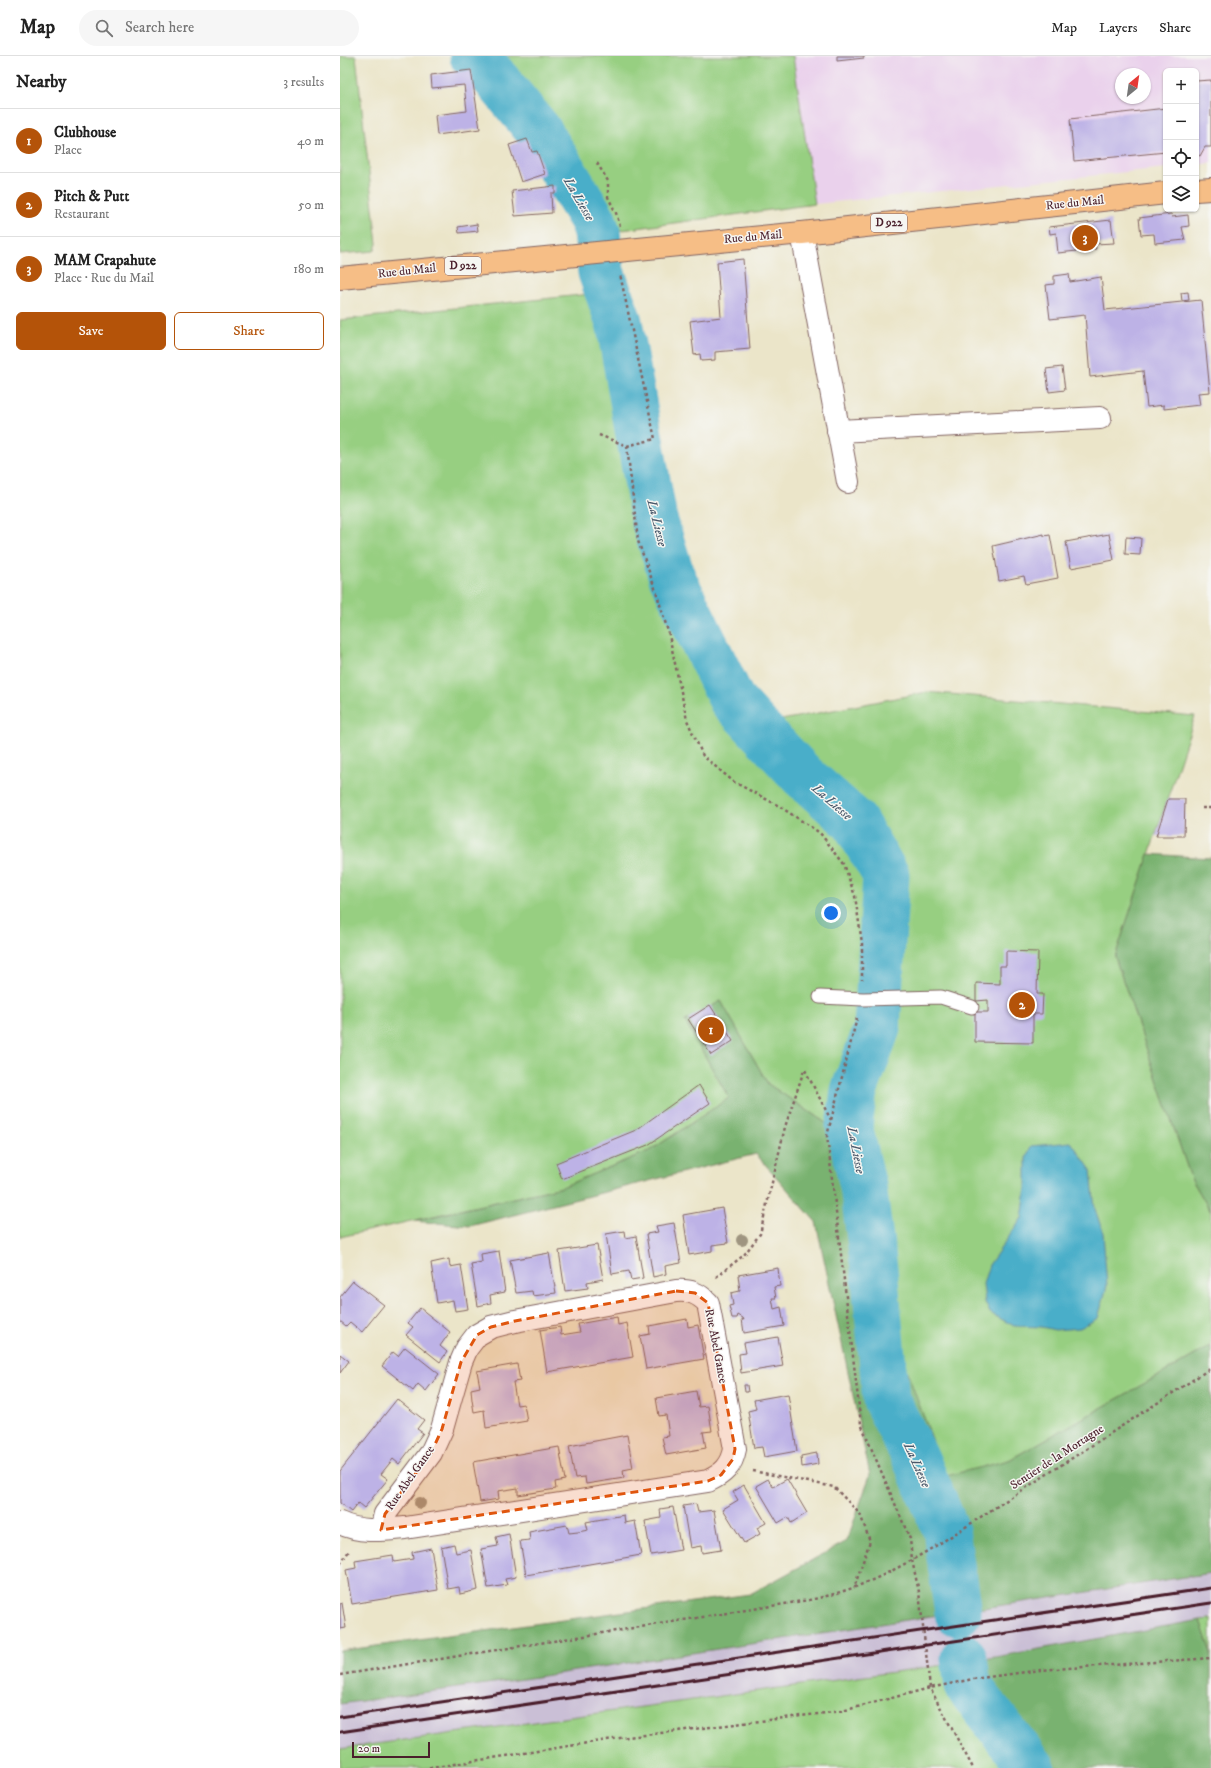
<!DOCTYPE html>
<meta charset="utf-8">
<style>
:root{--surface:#fff;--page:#f6f6f6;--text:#222;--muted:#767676;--line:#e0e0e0;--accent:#b45309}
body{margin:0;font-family:"IM FELL DW Pica",serif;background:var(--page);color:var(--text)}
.controls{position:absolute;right:12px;top:12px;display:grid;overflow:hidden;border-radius:6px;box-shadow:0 1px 3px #0004}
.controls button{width:36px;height:36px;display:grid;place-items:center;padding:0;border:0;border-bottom:1px solid var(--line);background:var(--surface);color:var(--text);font:20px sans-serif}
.compass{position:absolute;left:775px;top:12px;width:36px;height:36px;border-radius:50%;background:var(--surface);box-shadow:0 1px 3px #0004;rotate:29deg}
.scale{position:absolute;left:12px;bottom:10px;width:78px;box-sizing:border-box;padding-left:4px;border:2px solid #4a1f2b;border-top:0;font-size:11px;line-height:14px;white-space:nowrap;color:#4a1f2b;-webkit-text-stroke:3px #f6f6f2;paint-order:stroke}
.you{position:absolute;left:491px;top:857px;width:14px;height:14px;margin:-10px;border:3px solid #fff;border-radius:50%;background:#1a73e8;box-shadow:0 0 0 6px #1a73e833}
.badge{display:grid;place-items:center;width:26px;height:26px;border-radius:50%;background:var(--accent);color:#fff;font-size:13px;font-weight:700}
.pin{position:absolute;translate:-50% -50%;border:2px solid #fff;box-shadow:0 1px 4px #0006}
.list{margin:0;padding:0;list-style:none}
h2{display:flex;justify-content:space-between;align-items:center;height:52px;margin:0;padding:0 16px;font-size:17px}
h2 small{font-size:13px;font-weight:400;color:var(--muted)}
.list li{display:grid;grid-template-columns:26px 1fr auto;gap:12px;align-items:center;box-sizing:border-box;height:64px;padding:0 16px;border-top:1px solid var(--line)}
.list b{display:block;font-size:15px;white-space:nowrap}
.list p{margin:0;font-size:13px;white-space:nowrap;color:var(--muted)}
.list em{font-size:13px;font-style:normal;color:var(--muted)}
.actions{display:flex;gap:8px;padding:12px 16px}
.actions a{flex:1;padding:9px 0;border:1px solid var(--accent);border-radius:6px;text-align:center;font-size:14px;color:var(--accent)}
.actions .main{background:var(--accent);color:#fff}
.icon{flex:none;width:22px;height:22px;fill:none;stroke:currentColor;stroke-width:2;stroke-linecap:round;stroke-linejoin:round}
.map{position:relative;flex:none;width:871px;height:1712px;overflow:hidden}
header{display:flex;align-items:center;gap:24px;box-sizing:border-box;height:56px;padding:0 20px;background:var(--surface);border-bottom:1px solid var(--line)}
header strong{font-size:19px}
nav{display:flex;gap:22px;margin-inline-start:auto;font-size:14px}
.search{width:280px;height:36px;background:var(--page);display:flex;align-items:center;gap:10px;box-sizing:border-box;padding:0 14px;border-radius:22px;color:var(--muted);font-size:15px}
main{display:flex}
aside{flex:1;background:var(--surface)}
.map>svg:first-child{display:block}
.built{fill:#ead1ec;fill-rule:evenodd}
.industrial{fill:#cabfd6}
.green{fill:#97cf81;stroke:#707756}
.forest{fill:#79b26f;stroke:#62684d}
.water{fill:#4aaec9;stroke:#4a667a}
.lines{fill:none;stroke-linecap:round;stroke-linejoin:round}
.river{stroke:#4aaec9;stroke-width:47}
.building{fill:#bdb2e6}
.service-casing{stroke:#826462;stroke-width:15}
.minor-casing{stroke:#826462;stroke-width:24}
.primary-casing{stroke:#826462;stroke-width:24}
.path{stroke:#826462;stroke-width:2.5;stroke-dasharray:3 3;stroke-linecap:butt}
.service{stroke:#fff;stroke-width:13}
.minor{stroke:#fff;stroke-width:22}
.primary{stroke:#f6be86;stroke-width:22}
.rail{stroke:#4a1f2b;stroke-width:3}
.tree{fill:#9f9580}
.marked{fill:#e0560e;fill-opacity:0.2;stroke:#e0560e;stroke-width:3;stroke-dasharray:8 5;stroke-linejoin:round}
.labels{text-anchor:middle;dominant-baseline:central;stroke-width:3;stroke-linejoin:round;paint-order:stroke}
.shield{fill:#f6f6f2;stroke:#7e6067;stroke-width:1}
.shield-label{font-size:11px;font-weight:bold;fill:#4a1f2b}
.street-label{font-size:12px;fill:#4a1f2b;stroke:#f6f6f2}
.water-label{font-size:13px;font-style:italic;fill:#4a586a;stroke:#f6f6f2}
</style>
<header>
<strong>Map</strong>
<div class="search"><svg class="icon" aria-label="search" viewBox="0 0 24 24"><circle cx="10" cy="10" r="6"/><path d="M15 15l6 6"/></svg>Search here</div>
<nav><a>Map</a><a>Layers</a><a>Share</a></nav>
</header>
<main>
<aside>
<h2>Nearby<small>3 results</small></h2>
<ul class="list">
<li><span class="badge">1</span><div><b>Clubhouse</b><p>Place</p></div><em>40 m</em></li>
<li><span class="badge">2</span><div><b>Pitch &amp; Putt</b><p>Restaurant</p></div><em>50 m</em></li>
<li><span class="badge">3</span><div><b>MAM Crapahute</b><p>Place · Rue du Mail</p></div><em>180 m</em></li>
</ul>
<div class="actions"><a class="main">Save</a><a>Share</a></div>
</aside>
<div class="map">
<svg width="871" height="1712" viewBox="0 0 871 1712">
<rect width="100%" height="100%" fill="#f6f6f2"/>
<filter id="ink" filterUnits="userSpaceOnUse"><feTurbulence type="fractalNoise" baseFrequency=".025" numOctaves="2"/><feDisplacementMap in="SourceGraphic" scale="8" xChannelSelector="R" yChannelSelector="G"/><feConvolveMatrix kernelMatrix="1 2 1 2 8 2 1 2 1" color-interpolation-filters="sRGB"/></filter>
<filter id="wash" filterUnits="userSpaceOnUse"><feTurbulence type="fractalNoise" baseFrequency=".012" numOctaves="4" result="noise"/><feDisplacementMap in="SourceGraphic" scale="16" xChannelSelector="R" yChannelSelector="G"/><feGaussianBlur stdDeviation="0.9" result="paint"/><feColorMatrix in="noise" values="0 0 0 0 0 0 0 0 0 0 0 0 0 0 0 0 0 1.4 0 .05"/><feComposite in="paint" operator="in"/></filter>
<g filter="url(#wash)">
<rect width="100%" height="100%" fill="#ebe5c9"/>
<!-- built -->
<path class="built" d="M453,0H871V107L856,109V15H826V112L475,148ZM781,18H805V42H781Z"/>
<!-- industrial -->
<polygon class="industrial" points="871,1517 871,1563 633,1605 0,1693 0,1648 190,1622"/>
<!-- green -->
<g class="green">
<polygon points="0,0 16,0 37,188 34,195 0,198"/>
<polygon points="117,0 453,0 475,148 245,179 228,138 197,83 138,12"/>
<polygon points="289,234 296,257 345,519 400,672 587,636 855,660 775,901 851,1122 871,1156 871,1290 669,1404 606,1421 555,1284 543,1180 526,1094 428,1028 381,945 345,965 389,1042 311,1094 222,1131 0,1181 0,264"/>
<polygon points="871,1563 871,1597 860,1564"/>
<polygon points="633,1605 673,1712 0,1712 0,1693"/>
</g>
<!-- forest -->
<g class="forest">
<polygon points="809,798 871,802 871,1156 851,1122 775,901"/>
<polygon points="381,945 428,1028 526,1094 543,1180 555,1284 606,1420 669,1404 871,1290 871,1517 190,1622 0,1648 0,1595 410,1538 507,1485 530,1419 476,1166 416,1098 130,1170 73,1165 222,1131 311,1094 389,1042 345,965"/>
<polygon points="860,1564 871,1597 871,1712 673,1712 633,1605"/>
</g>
<!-- water -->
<polygon class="water" points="731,1086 751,1114 755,1153 763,1177 767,1230 758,1262 740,1272 715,1274 702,1271 674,1270 650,1257 645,1246 643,1228 649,1209 682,1162 686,1134 686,1102 691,1090"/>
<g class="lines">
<!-- river -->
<g class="river">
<polyline points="133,0 140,4 198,74 253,164 257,176 261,216 279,266 314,463 332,521 392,644 463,720 514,765 546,819 537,972 514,1035 509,1070 523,1130 534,1212 546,1344 575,1401 606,1474 618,1557"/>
<polyline points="624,1602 628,1630 692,1712"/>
</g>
</g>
<g id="blocks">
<!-- building -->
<g class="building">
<polygon points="497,0 524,0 524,2 497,5"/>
<polygon points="131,14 140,73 97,79 95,59 127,55 124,29 92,32 91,19"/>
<polygon points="871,24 871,91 865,91 860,100 856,98 856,25"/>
<polygon points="826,52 826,96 734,105 730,63"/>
<polygon points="187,83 192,96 197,95 205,118 181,126 169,89"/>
<polygon points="215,130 215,137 211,137 212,157 175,160 172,135"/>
<polygon points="831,158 832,161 848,159 849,170 842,171 845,184 815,187 814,178 801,179 799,162"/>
<polygon points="771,164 774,187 755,188 756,193 718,197 716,177 710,178 709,171"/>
<polygon points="137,168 138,175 119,177 118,171"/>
<polygon points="403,203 410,293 375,296 375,304 361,305 360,298 354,299 350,265 381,261 377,206"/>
<polygon points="729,218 730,226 761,221 765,254 861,244 870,336 858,337 860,349 824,353 824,349 807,351 803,315 750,321 745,259 710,263 706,229 714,228 714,220"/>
<polygon points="848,236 849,244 842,245 841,237"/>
<polygon points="722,311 725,334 709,336 706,313"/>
<polygon points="704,478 704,480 710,479 718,522 686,528 684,520 659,525 653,490"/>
<polygon points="769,478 774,504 731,512 726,486"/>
<polygon points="786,481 801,482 800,499 785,498"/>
<polygon points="828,743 845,743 844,780 816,780"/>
<polygon points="666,895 698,896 697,938 703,938 702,958 693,958 693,987 635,986 635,956 648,956 648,944 636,945 636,927 660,928 660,910 666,910"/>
<polygon points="370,949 393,985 371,999 348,963"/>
<polygon points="359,1029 370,1047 308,1089 222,1123 216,1107 296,1074"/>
<polygon points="382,1152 388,1187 372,1189 372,1195 349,1199 343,1159"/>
<polygon points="334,1167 341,1207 325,1210 326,1218 313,1221 306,1178 318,1176 316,1170"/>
<polygon points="284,1175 285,1182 296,1180 303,1222 291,1224 289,1215 272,1218 266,1178"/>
<polygon points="257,1189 263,1223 247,1226 248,1232 225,1235 219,1195"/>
<polygon points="159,1195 165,1236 150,1239 151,1247 138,1250 131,1208 142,1206 141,1198"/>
<polygon points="209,1197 216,1237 193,1240 192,1235 176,1237 170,1204"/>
<polygon points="109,1203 110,1211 121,1209 128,1253 115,1255 113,1244 97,1247 91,1207"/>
<polygon points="438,1212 440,1230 434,1231 436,1242 432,1242 434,1253 441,1251 444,1270 404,1277 402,1263 404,1264 403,1262 398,1259 397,1262 392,1262 389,1250 393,1249 391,1237 400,1235 398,1219"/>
<polygon points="13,1225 44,1249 22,1276 10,1266 6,1270 0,1265 0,1241"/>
<polygon points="80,1252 110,1276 100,1290 107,1296 100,1306 66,1279 73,1271 68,1267"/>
<polygon points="277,1261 278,1269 287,1267 293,1301 207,1316 200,1274 220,1271 221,1279 240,1276 238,1268"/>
<polygon points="347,1263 348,1271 358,1269 364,1303 306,1313 300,1280 310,1278 309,1270"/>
<polygon points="438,1281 443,1310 401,1317 399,1298 406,1297 404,1287"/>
<polygon points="65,1291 99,1318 86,1335 78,1328 73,1335 42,1310 53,1296 58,1300"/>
<polygon points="0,1298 9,1305 0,1317"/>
<polygon points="177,1308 180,1325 173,1326 175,1338 177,1349 184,1348 187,1365 146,1372 144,1354 134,1356 132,1344 131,1333 140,1331 137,1315"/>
<polygon points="404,1329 407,1329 408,1336 405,1336"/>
<polygon points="356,1335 359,1351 368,1350 372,1375 363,1376 366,1392 326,1399 322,1381 329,1380 326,1359 319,1360 316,1342"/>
<polygon points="448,1338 457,1395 424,1401 422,1391 414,1392 408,1355 416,1353 414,1344"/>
<polygon points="57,1343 84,1364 77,1373 83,1377 59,1408 53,1403 41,1418 48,1423 24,1452 18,1447 11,1456 0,1447 0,1415"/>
<polygon points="287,1379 293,1412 283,1414 284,1422 246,1428 245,1421 235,1422 229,1390"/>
<polygon points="219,1391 225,1424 215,1426 216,1433 178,1439 178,1432 158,1435 159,1443 140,1446 133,1406"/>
<polygon points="477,1397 478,1408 462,1411 461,1400"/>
<polygon points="428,1423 433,1431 447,1423 467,1457 451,1467 448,1461 438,1467 416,1430"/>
<polygon points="404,1429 426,1467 417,1472 420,1478 404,1487 383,1453 398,1444 393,1436"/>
<polygon points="356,1448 358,1456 374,1454 381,1494 362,1497 361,1490 350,1492 343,1450"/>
<polygon points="333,1451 341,1494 311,1499 305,1465 321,1462 320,1453"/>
<polygon points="284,1459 285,1467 295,1465 301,1499 186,1519 180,1485 190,1484 189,1476 227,1469 229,1477 238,1476 248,1474 246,1466"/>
<polygon points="169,1478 176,1521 165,1523 167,1529 148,1532 141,1493 158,1490 156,1481"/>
<polygon points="114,1488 116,1497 131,1494 138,1534 120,1538 119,1531 108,1533 101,1491"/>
<polygon points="91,1492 98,1534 12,1548 6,1514 16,1512 15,1505 53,1499 54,1506 73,1503 72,1496"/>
<polygon points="2,1547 6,1572 0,1573 0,1548"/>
</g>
</g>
</g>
<g filter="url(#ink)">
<use href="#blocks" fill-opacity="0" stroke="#826462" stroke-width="1"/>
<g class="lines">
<defs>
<polyline id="service" points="480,941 523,943 601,941 632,951"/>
<g id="minor">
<polyline points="462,177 508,426"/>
<polyline points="498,375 760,362"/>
<path d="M0,1467C21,1477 42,1474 65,1472L368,1425C383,1418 392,1410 395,1393L368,1247C358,1237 350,1234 336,1235L175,1265L151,1271L137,1279L127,1292L121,1306L102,1373L91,1397L45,1458L41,1474"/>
</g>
<g id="primary">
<polyline points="856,134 871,133"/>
<polyline points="0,222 462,177 826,137"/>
</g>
</defs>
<!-- service casing -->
<use href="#service" class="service-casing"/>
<!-- minor casing -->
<use href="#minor" class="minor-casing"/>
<!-- primary casing -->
<use href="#primary" class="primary-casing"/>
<!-- path -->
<g class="path">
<polyline points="257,107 268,125 268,141 276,157 280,170"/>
<polyline points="259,379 287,390 315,383 280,218"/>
<polyline points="287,390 298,485 316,535 329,579 347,664 363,700 394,726 439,750 480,777 504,808 515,840 522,887 522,924"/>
<polyline points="862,752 871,752"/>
<polyline points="517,962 487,1080 521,1368 570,1483 572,1504 579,1536 590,1632 633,1712"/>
<polyline points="465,1014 491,1064"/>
<polyline points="376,1221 404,1199 420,1178 445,1071 464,1014"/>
<polyline points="413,1415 494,1431 520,1458 530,1485 514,1532"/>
<polyline points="0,1508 9,1495"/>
<path d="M0,1619L469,1544C544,1530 607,1482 670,1442C737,1399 804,1356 871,1312"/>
<polyline points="89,1712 280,1682 502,1655 590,1632 633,1623 701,1614 871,1602"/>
</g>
<!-- service -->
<use href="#service" class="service"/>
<!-- minor -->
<use href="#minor" class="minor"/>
<!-- primary -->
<use href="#primary" class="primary"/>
<!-- rail -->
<g class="rail">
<polyline points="0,1661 871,1532"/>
<polyline points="0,1676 871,1547"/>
</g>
</g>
<!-- trees -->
<g class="tree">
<circle cx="402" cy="1184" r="6"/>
<circle cx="80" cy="1447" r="6"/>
</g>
</g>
<!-- marked area -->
<path class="marked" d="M336,1235L355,1237L368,1247L395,1393L393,1403L381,1419L368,1425L41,1474L45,1458L91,1397L102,1373L121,1306L137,1279L151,1271L175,1265Z"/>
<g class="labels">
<!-- shield labels -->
<g class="shield">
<rect x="531" y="158" width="36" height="18" rx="3"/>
<rect x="105" y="201" width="36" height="18" rx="3"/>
</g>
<g class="shield-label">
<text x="549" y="167">D 922</text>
<text x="123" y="210">D 922</text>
</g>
<!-- street labels -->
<g class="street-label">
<text transform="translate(735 147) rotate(-6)">Rue du Mail</text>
<text transform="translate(413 181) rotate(-5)">Rue du Mail</text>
<text transform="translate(67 215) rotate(-6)">Rue du Mail</text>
<text transform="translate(376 1290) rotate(79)">Rue Abel Gance</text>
<text transform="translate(717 1401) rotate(-33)">Sentier de la Mortagne</text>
<text transform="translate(70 1422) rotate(-55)">Rue Abel Gance</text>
</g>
<!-- water labels -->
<g class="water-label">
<text transform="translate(239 143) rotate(60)">La Liesse</text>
<text transform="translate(317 467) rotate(76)">La Liesse</text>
<text transform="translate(492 746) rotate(41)">La Liesse</text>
<text transform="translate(516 1094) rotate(79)">La Liesse</text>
<text transform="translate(577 1409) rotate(66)">La Liesse</text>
</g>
</g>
</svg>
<div class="controls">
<button>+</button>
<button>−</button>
<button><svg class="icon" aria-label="locate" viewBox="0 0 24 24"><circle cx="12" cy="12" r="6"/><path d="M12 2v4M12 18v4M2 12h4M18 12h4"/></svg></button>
<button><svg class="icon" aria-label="layers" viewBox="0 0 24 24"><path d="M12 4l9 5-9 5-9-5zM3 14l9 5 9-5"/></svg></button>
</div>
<svg class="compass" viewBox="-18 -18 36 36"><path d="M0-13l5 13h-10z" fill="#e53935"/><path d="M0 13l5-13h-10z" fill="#767676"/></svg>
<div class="scale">20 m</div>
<div class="you"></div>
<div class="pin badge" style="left:371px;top:974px">1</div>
<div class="pin badge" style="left:682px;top:949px">2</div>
<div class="pin badge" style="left:745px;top:182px">3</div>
</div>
</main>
